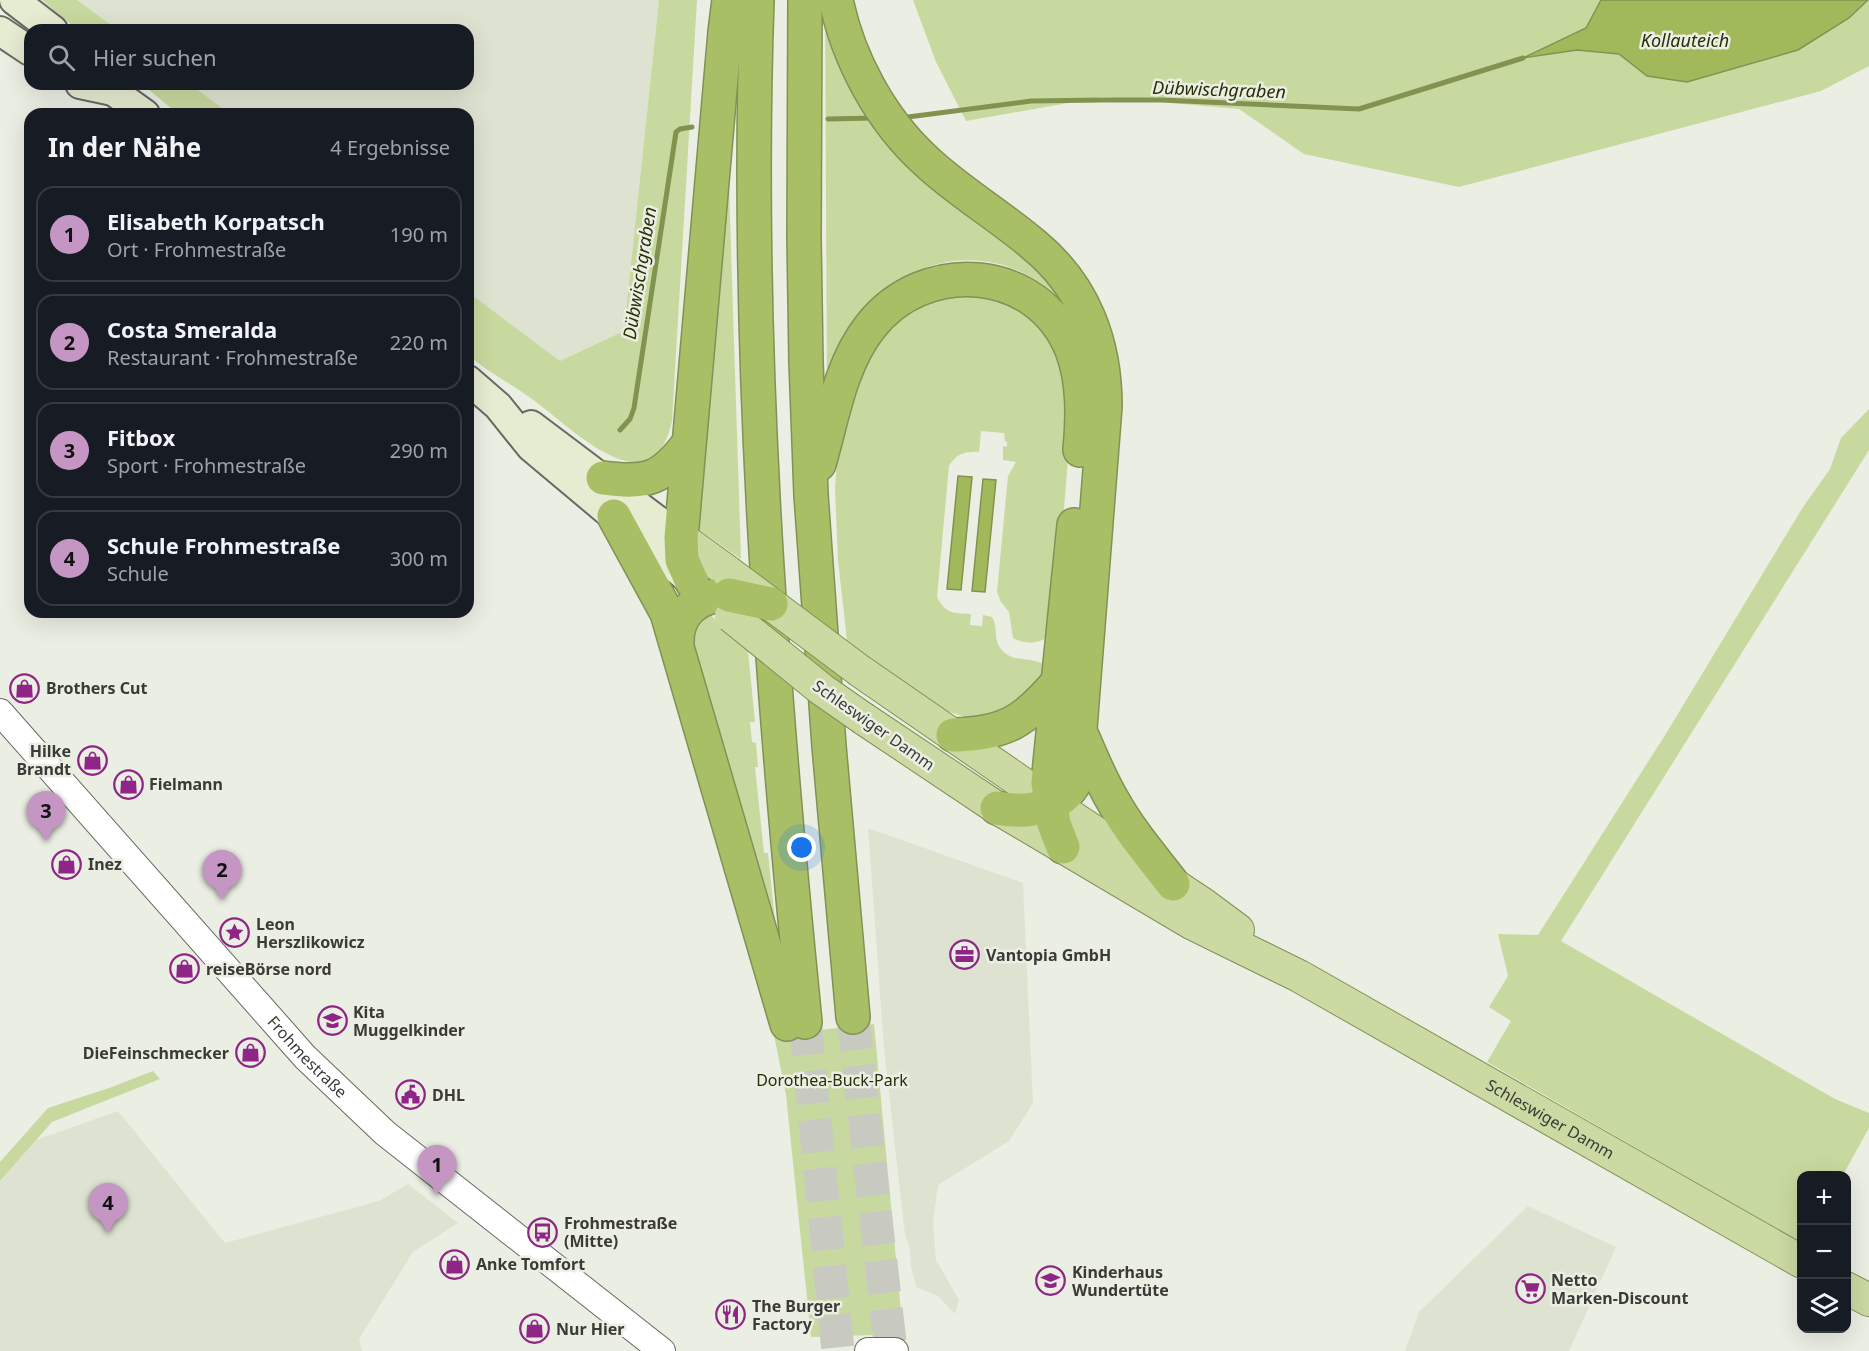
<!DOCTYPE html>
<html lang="de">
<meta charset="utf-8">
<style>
:root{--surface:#171b24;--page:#242831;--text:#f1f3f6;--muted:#9ea1a6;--line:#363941;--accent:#c596c4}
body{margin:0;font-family:"Noto Sans",sans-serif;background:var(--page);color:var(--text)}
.controls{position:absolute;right:18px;bottom:18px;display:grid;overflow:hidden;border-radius:12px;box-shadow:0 6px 24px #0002}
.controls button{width:54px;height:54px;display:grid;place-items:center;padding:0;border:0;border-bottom:2px solid var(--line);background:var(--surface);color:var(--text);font:30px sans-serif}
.you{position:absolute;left:802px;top:848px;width:21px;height:21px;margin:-15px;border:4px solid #fff;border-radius:50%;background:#1a73e8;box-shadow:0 0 0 9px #1a73e833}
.badge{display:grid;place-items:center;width:39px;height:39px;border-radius:50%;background:var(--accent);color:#111;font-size:20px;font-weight:700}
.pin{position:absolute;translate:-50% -50px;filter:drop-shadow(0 2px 3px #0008)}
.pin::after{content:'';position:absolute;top:32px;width:21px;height:18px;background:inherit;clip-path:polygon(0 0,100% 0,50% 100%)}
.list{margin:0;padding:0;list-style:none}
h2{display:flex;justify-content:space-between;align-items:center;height:78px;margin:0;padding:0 24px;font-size:26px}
h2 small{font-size:20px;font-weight:400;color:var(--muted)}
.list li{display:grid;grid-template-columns:39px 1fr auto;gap:18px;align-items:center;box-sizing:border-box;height:96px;margin:0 12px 12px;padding:0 12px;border:2px solid var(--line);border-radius:18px}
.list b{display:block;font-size:22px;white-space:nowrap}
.list p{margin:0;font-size:20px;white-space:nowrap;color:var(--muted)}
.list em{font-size:20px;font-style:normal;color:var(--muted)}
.icon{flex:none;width:33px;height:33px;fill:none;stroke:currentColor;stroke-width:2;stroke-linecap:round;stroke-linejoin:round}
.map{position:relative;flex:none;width:1869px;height:1351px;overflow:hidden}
.search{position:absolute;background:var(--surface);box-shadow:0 6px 24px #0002;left:24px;top:24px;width:450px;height:66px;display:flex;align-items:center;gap:15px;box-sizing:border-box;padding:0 21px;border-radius:18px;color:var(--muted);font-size:22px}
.panel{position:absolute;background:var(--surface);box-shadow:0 6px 24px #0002;left:24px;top:108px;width:450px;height:510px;border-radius:18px}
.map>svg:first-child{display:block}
.built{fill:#dee3d1}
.green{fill:#c8d99f}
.water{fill:#a1b95b;stroke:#829350;stroke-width:1.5}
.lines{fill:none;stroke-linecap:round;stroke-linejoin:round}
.stream{stroke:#829350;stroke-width:5}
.motorway-tunnel{stroke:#c8cac1;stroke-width:33;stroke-dasharray:33 16;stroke-linecap:butt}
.tertiary-casing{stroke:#676a61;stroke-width:28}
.secondary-casing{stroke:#676a61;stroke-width:32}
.primary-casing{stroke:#829156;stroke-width:34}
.motorway-casing{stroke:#829156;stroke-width:36}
.tertiary{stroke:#fff;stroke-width:26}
.secondary{stroke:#e5ecd1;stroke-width:28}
.primary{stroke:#cbd9a3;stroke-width:32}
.motorway{stroke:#a8bf66;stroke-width:33}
.primary-bridge-casing{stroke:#829156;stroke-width:34;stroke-linecap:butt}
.motorway-bridge-casing{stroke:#829156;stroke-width:36;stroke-linecap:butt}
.primary-bridge{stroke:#cbd9a3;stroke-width:32}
.motorway-bridge{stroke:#a8bf66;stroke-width:33}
.labels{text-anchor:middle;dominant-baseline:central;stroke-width:5;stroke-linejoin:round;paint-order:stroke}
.poi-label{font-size:16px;font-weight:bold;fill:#3a3b37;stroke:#ebeee3;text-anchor:start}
.street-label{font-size:16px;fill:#3a3b37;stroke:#ebeee3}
.park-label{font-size:16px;fill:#262f06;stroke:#ebeee3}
.water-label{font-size:18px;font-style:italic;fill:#273007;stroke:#ebeee3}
</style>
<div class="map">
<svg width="1869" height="1351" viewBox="0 0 1869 1351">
<rect width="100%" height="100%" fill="#ebeee3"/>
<!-- built -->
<g class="built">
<polygon points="77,0 659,0 625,331 560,361 468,292 468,114 230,114 190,84 468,84 468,30 118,30"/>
<polygon points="868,828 1023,883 1033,1103 1009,1141 938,1185 933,1223 936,1260 959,1300 955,1314 938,1296 916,1287 911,1267 910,1248 905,1235 884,1049"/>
<polygon points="118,1111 225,1243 379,1201 408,1184 458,1223 413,1252 359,1339 362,1351 0,1351 0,1181 36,1140"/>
<polygon points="1528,1206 1616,1247 1569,1351 1405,1351 1419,1312"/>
</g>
<!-- green -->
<g class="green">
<polygon points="42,0 77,0 118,30 78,30"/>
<path d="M659,0H697L672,421C652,513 570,426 532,399C511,384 488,372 468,355V292L560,361L624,331Z"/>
<path d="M825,0L842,51L1021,245L1068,308C1030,264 974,248 919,270C907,275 889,283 881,294C874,303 870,316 864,326C852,351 840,375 827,400Z"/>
<polygon points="913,0 1601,0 1586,28 1525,58 1577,50 1619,54 1647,76 1849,18 1869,0 1869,66 1821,91 1459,187 1304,154 1239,109 1102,97 966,121 936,62"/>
<polygon points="142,84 190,84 230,114 178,114"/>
<polygon points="729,186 741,559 695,527"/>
<path d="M973,293L1020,307L1044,329L1062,364L1071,419L1055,625C1050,643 1028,647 1013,638L1009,612L1001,602L997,592L1008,476L1016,462L1003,460V446L1007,447V442L1005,441L1004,433L981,431L979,452C965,451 956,454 949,466L937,597C946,614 953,613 971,614L970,625L982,626L983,615L992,617C1000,630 990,644 1008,655C1020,663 1046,655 1049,674L1003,715L968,718L937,708L873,662L847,641L838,560L835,488L839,434L855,371L888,328L924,302Z"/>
<polygon points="1869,409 1869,450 1561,941 1835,1099 1869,1113 1869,1128 1843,1175 1802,1176 1801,1243 1487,1062 1511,1021 1489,1007 1508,976 1498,934 1538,935 1667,732 1803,507 1830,469 1841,438"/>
<polygon points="703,612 708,613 721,624 720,628 748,651 755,722 750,722 752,742 756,743 758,767 755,767 764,853 768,853 779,960 690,637"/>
<polygon points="874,1024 903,1334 811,1337 786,1095 774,1035"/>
<polygon points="153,1071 160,1079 52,1122 0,1181 0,1162 48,1108 112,1087"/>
</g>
<!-- water -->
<g class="water">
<polygon points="1601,0 1868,0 1849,18 1798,50 1687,82 1647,76 1619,54 1577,50 1523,58 1586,28"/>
<polygon points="958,476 972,477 961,590 947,589"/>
<polygon points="983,479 996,480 985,592 972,591"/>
</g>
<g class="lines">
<!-- stream -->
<g class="stream">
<polyline points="908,117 1031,101 1101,100 1162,100 1359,109 1523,58"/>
<polyline points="828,119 874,118"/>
<polyline points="620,430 630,419 634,408 676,132 680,129 692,127"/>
</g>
<!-- motorway-tunnel -->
<g class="motorway-tunnel">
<polyline points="853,1017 891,1351"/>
<polyline points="805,1022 838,1351"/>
</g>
<defs>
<g id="tertiary">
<path id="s1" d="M0,712L305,1057L385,1133L662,1351"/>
<polyline points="868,1351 895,1351"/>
</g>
<g id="secondary">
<polyline points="14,0 53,30"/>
<polyline points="0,31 30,51"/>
<polyline points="80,84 113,91"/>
<polyline points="109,84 113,91 145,114"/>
<polyline points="468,380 498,406 531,447 692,582"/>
<polyline points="531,425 681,538"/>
</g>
<g id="primary">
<polyline points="681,538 728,572"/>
<polyline points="860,671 1051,803 1203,904 1238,930"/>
<path id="s2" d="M864,719L997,808L1193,924L1299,976L1802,1262"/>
<polyline points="1846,1288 1869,1300"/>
</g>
<g id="motorway">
<path d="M757,0C745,341 771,683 805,1022"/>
<polyline points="805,0 804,237 806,362 811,495 829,746 853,1017"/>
<path d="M836,0C848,59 881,120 926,161C959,192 999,215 1034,245C1084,286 1105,343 1105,406L1076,780C1062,809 1025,814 997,808"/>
<path d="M819,464C832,419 840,365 870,327C924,257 1038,264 1072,350C1084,382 1083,417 1080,450"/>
<path d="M603,478C648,484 662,479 689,443"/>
<polyline points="614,516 667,613 787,1024"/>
<polyline points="692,582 682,560 681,538 725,32 729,0"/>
<path d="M677,643C676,612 699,594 729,595"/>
<path d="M953,735C1006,734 1025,721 1059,681"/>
<path d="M1083,738C1092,759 1101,781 1113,801C1129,830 1152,857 1173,884"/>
<polyline points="1063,847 1054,824 1048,783 1074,525"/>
</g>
</defs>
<!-- tertiary casing -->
<use href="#tertiary" class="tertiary-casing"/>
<!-- secondary casing -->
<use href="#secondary" class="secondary-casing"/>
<!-- primary casing -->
<use href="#primary" class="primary-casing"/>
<!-- motorway casing -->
<use href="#motorway" class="motorway-casing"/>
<!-- tertiary -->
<use href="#tertiary" class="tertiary"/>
<!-- secondary -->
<use href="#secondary" class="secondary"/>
<!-- primary -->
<use href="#primary" class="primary"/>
<!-- motorway -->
<use href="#motorway" class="motorway"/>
<defs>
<g id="primary-bridge">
<polyline points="728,572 860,671"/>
<polyline points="731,616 821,689 864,719"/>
</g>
<polyline id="motorway-bridge" points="729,595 771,604"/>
</defs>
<!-- primary-bridge casing -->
<use href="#primary-bridge" class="primary-bridge-casing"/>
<!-- motorway-bridge casing -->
<use href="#motorway-bridge" class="motorway-bridge-casing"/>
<!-- primary-bridge -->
<use href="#primary-bridge" class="primary-bridge"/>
<!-- motorway-bridge -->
<use href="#motorway-bridge" class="motorway-bridge"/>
</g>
<!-- icons -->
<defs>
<symbol id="shop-ring" viewBox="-11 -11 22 22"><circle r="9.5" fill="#ebeee3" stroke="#902588" stroke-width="1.5"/><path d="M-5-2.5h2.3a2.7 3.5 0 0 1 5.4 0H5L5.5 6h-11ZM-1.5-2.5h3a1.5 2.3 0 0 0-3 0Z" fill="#902588"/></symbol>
<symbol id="sight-ring" viewBox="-11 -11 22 22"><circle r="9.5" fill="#ebeee3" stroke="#902588" stroke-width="1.5"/><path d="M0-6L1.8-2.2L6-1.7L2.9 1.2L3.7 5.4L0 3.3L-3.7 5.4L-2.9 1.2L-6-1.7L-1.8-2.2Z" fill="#902588"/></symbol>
<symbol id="office-ring" viewBox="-11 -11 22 22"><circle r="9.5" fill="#ebeee3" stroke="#902588" stroke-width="1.5"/><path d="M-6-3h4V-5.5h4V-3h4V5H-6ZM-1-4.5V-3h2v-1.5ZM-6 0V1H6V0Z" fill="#902588"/></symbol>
<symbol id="school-ring" viewBox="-11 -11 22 22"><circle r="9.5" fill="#ebeee3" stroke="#902588" stroke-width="1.5"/><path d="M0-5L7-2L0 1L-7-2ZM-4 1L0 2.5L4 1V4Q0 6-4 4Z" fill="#902588"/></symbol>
<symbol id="civic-ring" viewBox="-11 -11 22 22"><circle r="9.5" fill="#ebeee3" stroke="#902588" stroke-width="1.5"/><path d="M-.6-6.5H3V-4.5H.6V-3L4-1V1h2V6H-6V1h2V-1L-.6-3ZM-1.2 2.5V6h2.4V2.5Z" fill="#902588"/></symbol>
<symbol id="bus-ring" viewBox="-11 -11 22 22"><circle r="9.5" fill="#ebeee3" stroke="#902588" stroke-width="1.5"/><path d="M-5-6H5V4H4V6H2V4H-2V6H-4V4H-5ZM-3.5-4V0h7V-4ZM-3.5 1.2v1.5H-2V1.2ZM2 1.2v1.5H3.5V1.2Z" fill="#902588"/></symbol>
<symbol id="supermarket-ring" viewBox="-11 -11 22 22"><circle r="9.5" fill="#ebeee3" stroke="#902588" stroke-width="1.5"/><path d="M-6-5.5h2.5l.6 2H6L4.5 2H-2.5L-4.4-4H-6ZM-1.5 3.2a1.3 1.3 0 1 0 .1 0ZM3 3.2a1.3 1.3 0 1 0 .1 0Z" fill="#902588"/></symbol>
<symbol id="restaurant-ring" viewBox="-11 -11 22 22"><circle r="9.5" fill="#ebeee3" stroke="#902588" stroke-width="1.5"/><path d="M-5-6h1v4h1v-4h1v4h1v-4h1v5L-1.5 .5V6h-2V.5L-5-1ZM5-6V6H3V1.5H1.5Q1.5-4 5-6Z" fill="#902588"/></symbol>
</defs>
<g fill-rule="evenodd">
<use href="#shop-ring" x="8" y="672" width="33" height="33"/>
<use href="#shop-ring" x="76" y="744" width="33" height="33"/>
<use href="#shop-ring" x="112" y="768" width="33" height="33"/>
<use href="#shop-ring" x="50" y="848" width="33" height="33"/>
<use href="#sight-ring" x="218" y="916" width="33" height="33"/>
<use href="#office-ring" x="948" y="938" width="33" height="33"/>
<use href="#shop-ring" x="168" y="952" width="33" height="33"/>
<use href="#school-ring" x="316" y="1004" width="33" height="33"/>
<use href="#shop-ring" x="234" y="1036" width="33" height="33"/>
<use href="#civic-ring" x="394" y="1078" width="33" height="33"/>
<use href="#bus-ring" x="526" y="1216" width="33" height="33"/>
<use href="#shop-ring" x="438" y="1248" width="33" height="33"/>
<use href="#school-ring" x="1034" y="1264" width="33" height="33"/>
<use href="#supermarket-ring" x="1514" y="1272" width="33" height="33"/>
<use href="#restaurant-ring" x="714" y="1298" width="33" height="33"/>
<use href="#shop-ring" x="518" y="1312" width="33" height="33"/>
</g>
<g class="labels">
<!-- poi labels -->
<g class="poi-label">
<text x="46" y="688">Brothers Cut</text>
<text x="71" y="751" text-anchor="end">Hilke<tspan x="71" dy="18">Brandt</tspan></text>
<text x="149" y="784">Fielmann</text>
<text x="88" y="864">Inez</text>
<text x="256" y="924">Leon<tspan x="256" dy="18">Herszlikowicz</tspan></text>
<text x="986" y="955">Vantopia GmbH</text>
<text x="206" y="969">reiseBörse nord</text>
<text x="353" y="1012">Kita<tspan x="353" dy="18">Muggelkinder</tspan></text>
<text x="229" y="1053" text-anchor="end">DieFeinschmecker</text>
<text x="432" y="1095">DHL</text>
<text x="564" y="1223">Frohmestraße<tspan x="564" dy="18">(Mitte)</tspan></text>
<text x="476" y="1264">Anke Tomfort</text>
<text x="1072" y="1272">Kinderhaus<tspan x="1072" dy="18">Wundertüte</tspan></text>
<text x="1551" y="1280">Netto<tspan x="1551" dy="18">Marken-Discount</tspan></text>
<text x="752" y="1306">The Burger<tspan x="752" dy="18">Factory</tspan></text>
<text x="556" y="1329">Nur Hier</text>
</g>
<!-- street labels -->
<g class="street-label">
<text transform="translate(874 725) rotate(35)">Schleswiger Damm</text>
<text stroke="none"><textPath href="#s1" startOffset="462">Frohmestraße</textPath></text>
<text stroke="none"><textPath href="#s2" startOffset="795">Schleswiger Damm</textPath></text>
</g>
<!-- park labels -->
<g class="park-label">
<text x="832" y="1080">Dorothea-Buck-Park</text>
</g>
<!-- water labels -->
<g class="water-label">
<text x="1685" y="40">Kollauteich</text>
<text transform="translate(1219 89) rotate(2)">Dübwischgraben</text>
<text transform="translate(639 273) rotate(-81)">Dübwischgraben</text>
</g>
</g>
</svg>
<div class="controls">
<button>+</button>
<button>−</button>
<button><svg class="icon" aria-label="layers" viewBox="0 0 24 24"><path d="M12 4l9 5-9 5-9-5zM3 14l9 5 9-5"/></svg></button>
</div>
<div class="you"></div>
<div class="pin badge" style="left:437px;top:1195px">1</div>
<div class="pin badge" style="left:222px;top:900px">2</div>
<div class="pin badge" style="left:46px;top:841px">3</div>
<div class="pin badge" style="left:108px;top:1233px">4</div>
<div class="search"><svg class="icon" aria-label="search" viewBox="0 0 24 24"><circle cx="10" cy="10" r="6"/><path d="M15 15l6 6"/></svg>Hier suchen</div>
<section class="panel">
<h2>In der Nähe<small>4 Ergebnisse</small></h2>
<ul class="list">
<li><span class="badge">1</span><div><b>Elisabeth Korpatsch</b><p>Ort · Frohmestraße</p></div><em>190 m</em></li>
<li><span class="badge">2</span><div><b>Costa Smeralda</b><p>Restaurant · Frohmestraße</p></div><em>220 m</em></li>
<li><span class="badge">3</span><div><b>Fitbox</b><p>Sport · Frohmestraße</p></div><em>290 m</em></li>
<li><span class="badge">4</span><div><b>Schule Frohmestraße</b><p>Schule</p></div><em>300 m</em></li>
</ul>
</section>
</div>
